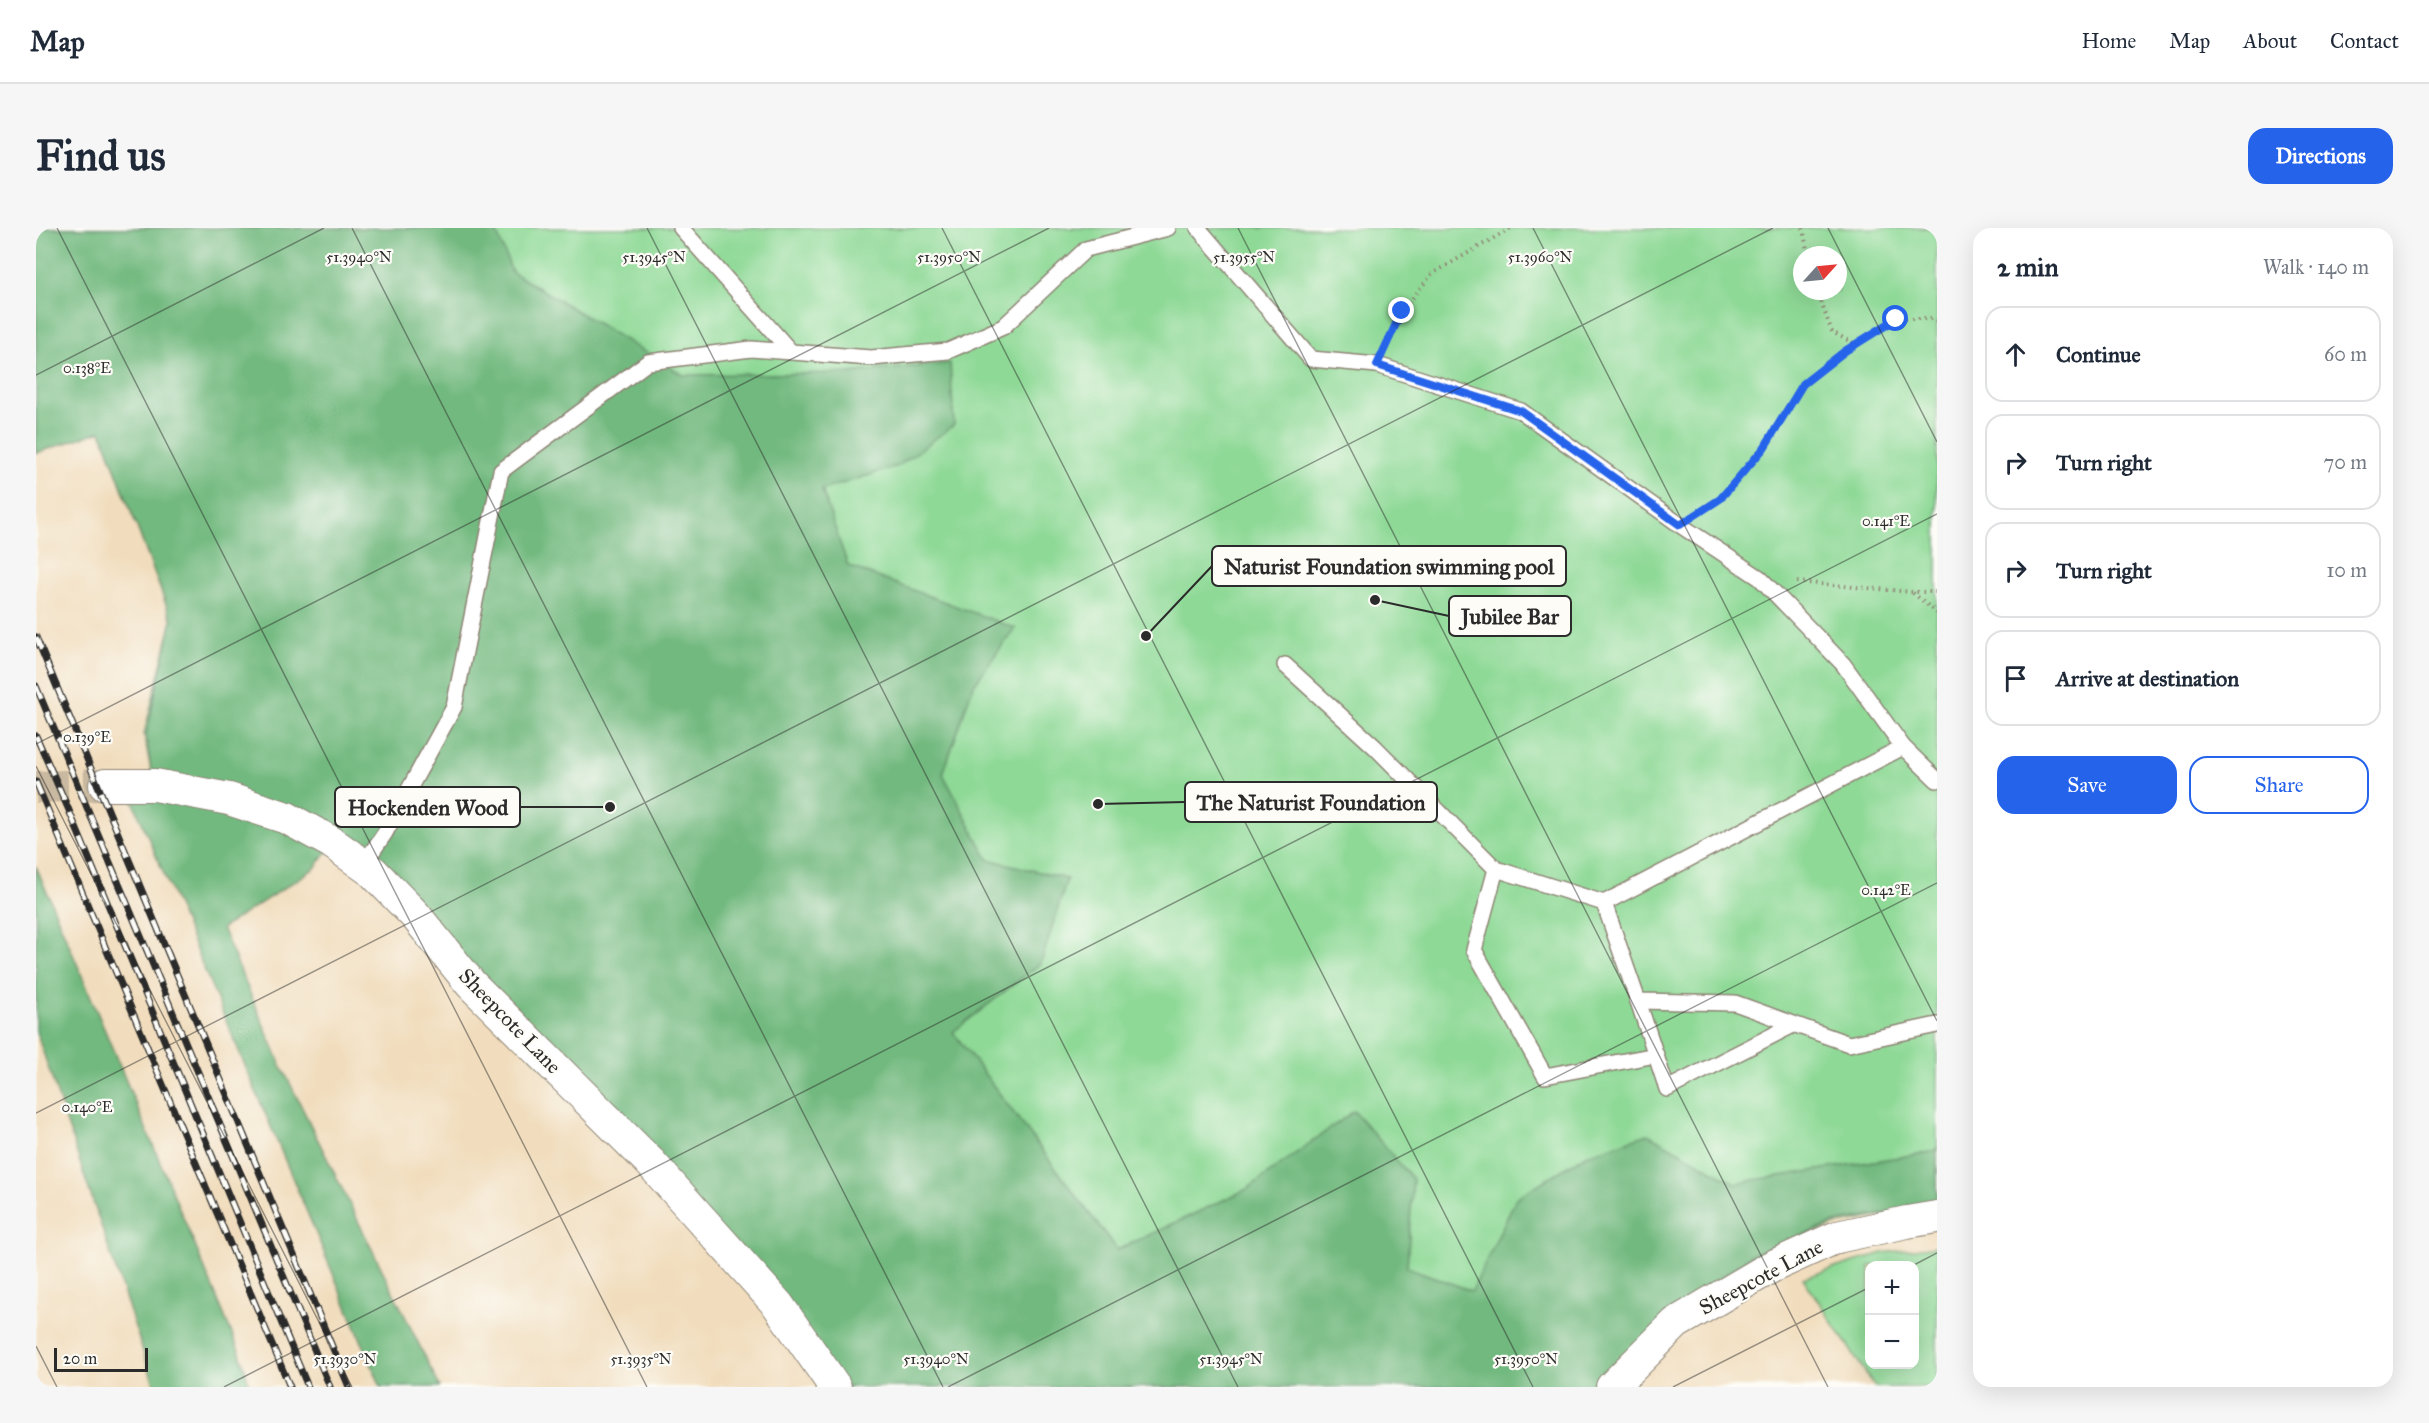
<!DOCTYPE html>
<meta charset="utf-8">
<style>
:root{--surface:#fff;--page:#f6f6f7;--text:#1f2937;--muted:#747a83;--line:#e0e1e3;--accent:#2563eb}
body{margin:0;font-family:"IM FELL Great Primer",serif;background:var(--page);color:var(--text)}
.controls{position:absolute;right:18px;bottom:18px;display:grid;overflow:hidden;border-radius:12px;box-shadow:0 6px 24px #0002}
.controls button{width:54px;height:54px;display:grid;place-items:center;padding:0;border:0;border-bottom:2px solid var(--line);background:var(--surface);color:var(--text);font:30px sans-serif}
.compass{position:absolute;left:1757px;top:18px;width:54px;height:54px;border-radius:50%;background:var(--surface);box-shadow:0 6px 24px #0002;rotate:63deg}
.scale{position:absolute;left:18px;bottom:15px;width:94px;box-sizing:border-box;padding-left:6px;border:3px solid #2b2b2b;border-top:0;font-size:16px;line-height:21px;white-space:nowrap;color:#2b2b2b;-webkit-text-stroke:4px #fdfcf7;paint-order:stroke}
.stop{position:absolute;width:18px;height:18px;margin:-14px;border:4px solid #2563eb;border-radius:50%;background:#fff}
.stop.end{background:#2563eb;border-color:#fff;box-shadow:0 2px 6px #0008}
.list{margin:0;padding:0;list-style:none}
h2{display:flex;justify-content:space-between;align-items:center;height:78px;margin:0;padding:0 24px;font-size:26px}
h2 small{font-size:20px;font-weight:400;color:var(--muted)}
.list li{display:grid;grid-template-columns:39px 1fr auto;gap:18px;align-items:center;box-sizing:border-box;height:96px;margin:0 12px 12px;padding:0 12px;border:2px solid var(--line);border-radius:18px}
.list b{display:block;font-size:22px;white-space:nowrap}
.list em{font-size:20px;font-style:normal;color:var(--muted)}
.actions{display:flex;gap:12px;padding:18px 24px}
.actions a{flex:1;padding:14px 0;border:2px solid var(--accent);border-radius:18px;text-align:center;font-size:21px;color:var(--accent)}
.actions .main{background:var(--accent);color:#fff}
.icon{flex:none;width:33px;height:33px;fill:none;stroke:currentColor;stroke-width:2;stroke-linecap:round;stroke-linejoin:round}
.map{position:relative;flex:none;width:1901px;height:1159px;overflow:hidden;border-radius:18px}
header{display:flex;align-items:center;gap:36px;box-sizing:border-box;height:84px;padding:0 30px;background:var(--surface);border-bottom:2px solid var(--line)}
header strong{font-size:28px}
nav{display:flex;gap:33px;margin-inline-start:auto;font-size:21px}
.intro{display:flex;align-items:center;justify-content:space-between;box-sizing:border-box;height:144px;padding:0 36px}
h1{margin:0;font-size:42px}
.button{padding:15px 27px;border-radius:18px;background:var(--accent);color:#fff;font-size:21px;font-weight:700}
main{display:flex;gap:36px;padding:0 36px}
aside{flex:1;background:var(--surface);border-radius:18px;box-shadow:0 6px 24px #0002}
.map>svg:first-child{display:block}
.green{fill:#8ed996;stroke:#5c8260;stroke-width:1.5;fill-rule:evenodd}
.forest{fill:#72b97f;stroke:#4e7255;stroke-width:1.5}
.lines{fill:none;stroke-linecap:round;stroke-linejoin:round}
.minor-tunnel{stroke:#c9b9a0;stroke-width:32;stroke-dasharray:32 16;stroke-linecap:butt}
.service-casing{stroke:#8e8474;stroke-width:18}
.minor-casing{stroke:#8e8474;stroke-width:34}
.path{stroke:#8e8474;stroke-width:4;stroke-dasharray:1.5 4.5;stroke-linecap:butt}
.service{stroke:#fff;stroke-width:15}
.minor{stroke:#fff;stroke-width:32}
.rail-casing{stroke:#2b2b2b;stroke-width:7}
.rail{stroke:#fdfcf7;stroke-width:4.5;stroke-dasharray:14;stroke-linecap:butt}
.route{stroke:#2563eb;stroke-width:8}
.ticks{fill:none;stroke:#2b2b2b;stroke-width:1.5;stroke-opacity:0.45}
.labels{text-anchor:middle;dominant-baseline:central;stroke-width:4.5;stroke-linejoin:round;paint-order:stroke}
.street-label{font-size:21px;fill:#2b2b2b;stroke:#fdfcf7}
.ticks-label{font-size:15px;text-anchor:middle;fill:#2b2b2b;stroke:#fdfcf7;stroke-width:4.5;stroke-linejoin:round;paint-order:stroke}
.leader{fill:none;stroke:#2b2b2b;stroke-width:2}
.callout-dot{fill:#2b2b2b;stroke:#fdfcf7;stroke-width:2}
.callout{fill:#fdfcf7;stroke:#2b2b2b;stroke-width:2}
.callout-label{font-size:22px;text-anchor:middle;font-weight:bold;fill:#2b2b2b}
</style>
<header>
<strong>Map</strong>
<nav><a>Home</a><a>Map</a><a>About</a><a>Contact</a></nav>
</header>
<div class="intro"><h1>Find us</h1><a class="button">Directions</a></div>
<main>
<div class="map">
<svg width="1901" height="1159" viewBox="0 0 1901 1159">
<rect width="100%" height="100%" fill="#fdfcf7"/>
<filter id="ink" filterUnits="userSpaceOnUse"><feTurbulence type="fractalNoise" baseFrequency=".0167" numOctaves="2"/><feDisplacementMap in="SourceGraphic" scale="12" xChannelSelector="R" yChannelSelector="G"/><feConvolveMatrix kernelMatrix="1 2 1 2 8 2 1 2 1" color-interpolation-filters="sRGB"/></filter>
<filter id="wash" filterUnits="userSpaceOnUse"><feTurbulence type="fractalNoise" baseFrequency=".008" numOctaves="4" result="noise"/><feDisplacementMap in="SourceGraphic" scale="24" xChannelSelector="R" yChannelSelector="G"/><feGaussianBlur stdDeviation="1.35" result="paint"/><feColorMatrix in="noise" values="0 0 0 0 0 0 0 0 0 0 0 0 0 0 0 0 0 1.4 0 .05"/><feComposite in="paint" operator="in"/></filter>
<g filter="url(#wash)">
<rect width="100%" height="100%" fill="#f1ddbd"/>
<!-- green -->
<g class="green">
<path d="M0,0H1901V978L1799,997L1717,1029L1633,1092L807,1159L338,640L117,553L108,506L136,392L65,203L0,225ZM1766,27H1802V63H1766Z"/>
<path d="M1901,1018V1159H1839L1767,1050L1847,1025ZM1834,1038H1878V1136H1834Z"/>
</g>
<!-- forest -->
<g class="forest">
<polygon points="0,0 459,0 476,44 647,147 813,145 914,135 918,197 862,238 786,262 812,338 979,400 937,458 907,546 952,631 1031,651 1005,735 917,804 1081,1022 1211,961 1318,883 1377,951 1371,1039 1436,1063 1480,970 1550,927 1612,906 1699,955 1895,924 1901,920 1901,976 1799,995 1715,1027 1632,1089 1564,1159 802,1159 296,612 117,555 110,507 136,392 65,203 0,225"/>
<polygon points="94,566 191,578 292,622 279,640 186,700 245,837 404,1159 345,1159"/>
<polygon points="0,638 204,1125 214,1159 119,1159 0,803"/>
</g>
</g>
<g filter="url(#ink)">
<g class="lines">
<!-- minor-tunnel -->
<polyline class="minor-tunnel" points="0,559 69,557"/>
<defs>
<g id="service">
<polyline points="645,0 755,124"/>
<polyline points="1162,0 1275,131 1341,137 1485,183 1644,297 1724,350 1807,436 1867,519 1568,675 1460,641 1339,519 1249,437"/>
<polyline points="1867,519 1901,552"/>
<polyline points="327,637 349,605 418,479 465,243 612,134 715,121 835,130 912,123 967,99 1050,21 1132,0"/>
<polyline points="1460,641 1438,722 1509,848 1620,827"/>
<polyline points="1568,675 1602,773 1699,775 1813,816 1901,797"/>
<polyline points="1602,773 1631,861 1757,797"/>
</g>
<g id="minor">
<polyline points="69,557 119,557 193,571 251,590 295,614 337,644 379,687 435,756 614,934 742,1077 799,1159"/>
<polyline points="1576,1159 1640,1095 1735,1039 1801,1009 1871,994 1901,989"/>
</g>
</defs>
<!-- service casing -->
<use href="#service" class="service-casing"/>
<!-- minor casing -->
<use href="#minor" class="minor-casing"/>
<!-- path -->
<g class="path">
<polyline points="1767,0 1772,27"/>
<polyline points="1781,63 1796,104 1819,116"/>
<polyline points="1350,117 1366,83 1396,46 1475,0"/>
<polyline points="1665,283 1684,271 1728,220 1767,156 1809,123 1860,91 1897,91 1901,94"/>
<polyline points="1761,354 1877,364 1901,364"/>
<polyline points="1877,365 1901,385"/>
</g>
<!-- service -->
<use href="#service" class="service"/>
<!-- minor -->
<use href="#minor" class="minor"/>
<defs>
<g id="rail">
<polyline points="0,409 313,1159"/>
<polyline points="0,458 294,1159"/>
<polyline points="0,508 32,580 272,1159"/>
<polyline points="0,554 254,1159"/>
</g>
</defs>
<!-- rail casing -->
<use href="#rail" class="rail-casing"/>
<!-- rail -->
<use href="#rail" class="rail"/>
</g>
</g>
<g class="lines" filter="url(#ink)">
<!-- route -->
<polyline class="route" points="1366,83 1341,137 1485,183 1644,297 1684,271 1728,220 1767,156 1809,123 1860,91"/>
</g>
<!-- ticks -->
<path class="ticks" d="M21,0L611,1159M316,0L907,1159M611,0L1202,1159M906,0L1497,1159M1202,0L1792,1159M1497,0L1901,793M1792,0L1901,214M0,147L288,0M0,516L1013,0M0,538L316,1159M0,885L1737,0M1876,1038L1901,1025M0,1118L21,1159M188,1159L1901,286M912,1159L1901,655M1637,1159L1834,1059"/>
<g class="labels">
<!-- street labels -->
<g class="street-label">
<text transform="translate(474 793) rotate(46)">Sheepcote Lane</text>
<text transform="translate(1725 1049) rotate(-28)">Sheepcote Lane</text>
</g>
</g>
<g class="ticks-label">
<text x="323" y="34">51.3940°N</text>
<text x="618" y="34">51.3945°N</text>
<text x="913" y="34">51.3950°N</text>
<text x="1208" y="34">51.3955°N</text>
<text x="1504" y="34">51.3960°N</text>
<text x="51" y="145">0.138°E</text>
<text x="1850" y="298">0.141°E</text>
<text x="51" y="514">0.139°E</text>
<text x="1850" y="667">0.142°E</text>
<text x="51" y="884">0.140°E</text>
<text x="309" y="1136">51.3930°N</text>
<text x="605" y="1136">51.3935°N</text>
<text x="900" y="1136">51.3940°N</text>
<text x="1195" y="1136">51.3945°N</text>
<text x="1490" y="1136">51.3950°N</text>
</g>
<!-- callouts -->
<path class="leader" d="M1110 408L1176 338M1339 372L1413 388M1062 576L1149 574M574 579L484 579"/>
<g class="callout-dot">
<circle cx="1110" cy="408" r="6"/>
<circle cx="1339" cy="372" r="6"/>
<circle cx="1062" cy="576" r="6"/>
<circle cx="574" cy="579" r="6"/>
</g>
<g class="callout">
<rect x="1176" y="318" width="354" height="40" rx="6"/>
<rect x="1413" y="368" width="122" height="40" rx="6"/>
<rect x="1149" y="554" width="252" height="40" rx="6"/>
<rect x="299" y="559" width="185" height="40" rx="6"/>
</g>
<g class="callout-label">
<text x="1353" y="346">Naturist Foundation swimming pool</text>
<text x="1474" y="396">Jubilee Bar</text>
<text x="1275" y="582">The Naturist Foundation</text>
<text x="392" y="587">Hockenden Wood</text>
</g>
</svg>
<div class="controls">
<button>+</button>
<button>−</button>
</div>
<svg class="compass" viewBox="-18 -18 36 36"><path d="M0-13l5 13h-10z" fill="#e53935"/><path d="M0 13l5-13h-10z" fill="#747a83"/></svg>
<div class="scale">20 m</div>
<div class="stop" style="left:1860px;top:91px"></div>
<div class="stop end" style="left:1366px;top:83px"></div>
</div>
<aside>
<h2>2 min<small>Walk · 140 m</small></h2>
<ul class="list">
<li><svg class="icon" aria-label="ahead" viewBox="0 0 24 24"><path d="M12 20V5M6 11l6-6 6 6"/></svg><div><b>Continue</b></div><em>60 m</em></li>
<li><svg class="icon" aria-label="right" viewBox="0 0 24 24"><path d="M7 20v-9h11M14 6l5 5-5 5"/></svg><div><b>Turn right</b></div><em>70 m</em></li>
<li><svg class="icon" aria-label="right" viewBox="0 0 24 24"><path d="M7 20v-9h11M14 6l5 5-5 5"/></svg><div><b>Turn right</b></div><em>10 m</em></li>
<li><svg class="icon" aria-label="arrive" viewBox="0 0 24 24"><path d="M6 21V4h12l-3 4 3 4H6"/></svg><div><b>Arrive at destination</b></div></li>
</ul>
<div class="actions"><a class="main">Save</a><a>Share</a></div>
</aside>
</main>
